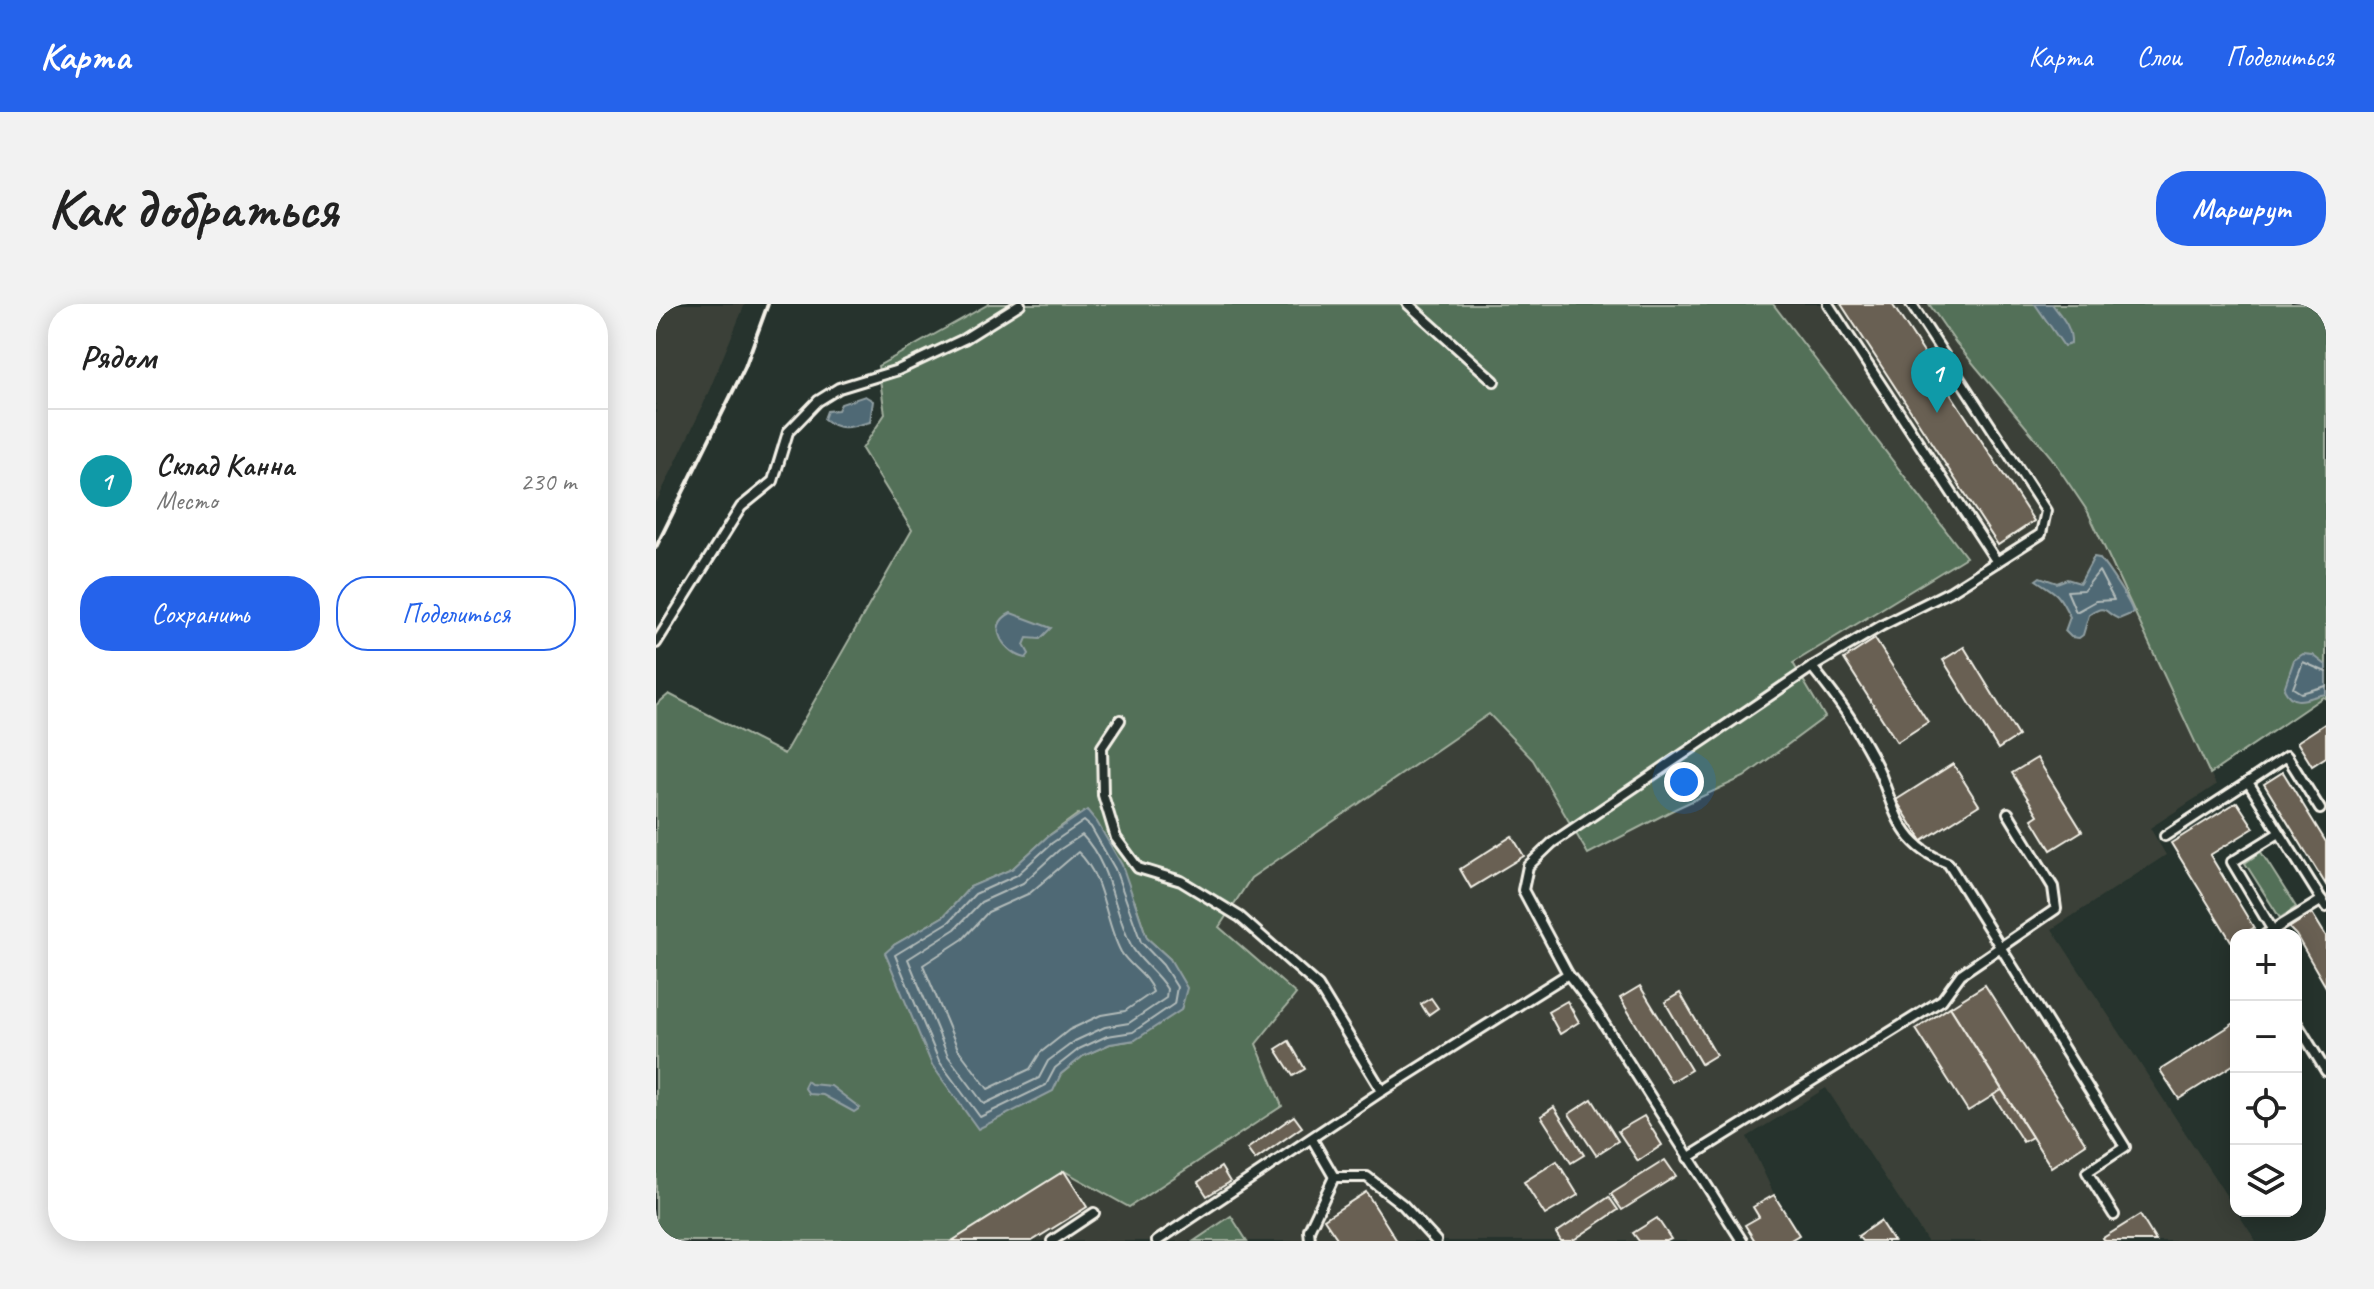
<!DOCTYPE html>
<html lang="ru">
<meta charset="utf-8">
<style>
:root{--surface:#fff;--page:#f2f2f2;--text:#222;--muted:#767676;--line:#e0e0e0;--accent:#2563eb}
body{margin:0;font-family:Caveat,sans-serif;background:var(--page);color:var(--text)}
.controls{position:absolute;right:24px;bottom:24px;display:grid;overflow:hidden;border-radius:16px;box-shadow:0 4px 20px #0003}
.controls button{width:72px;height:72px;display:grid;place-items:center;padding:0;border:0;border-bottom:2px solid var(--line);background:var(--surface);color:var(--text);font:40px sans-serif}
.you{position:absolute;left:1028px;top:478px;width:28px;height:28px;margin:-20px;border:6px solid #fff;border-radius:50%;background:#1a73e8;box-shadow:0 0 0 12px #1a73e833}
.badge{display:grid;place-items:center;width:52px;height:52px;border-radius:50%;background:var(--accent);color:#fff;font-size:26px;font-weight:700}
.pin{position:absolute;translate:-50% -66px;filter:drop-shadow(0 2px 4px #0008)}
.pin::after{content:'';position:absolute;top:42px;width:28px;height:24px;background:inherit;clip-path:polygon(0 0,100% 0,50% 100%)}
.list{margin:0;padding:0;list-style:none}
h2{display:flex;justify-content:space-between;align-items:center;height:104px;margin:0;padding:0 32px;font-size:34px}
h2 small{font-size:26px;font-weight:400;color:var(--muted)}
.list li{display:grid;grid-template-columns:52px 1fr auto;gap:24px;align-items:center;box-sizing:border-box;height:144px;padding:0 32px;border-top:2px solid var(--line)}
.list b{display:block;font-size:30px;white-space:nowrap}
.list p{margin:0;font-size:26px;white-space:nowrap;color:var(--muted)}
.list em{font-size:26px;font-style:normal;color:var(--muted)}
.actions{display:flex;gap:16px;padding:24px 32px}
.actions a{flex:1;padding:18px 0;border:2px solid var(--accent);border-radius:32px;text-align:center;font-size:28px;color:var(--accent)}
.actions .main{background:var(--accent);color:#fff}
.icon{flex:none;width:44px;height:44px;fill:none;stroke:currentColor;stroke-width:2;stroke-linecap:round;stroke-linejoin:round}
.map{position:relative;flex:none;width:1670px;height:937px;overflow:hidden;border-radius:32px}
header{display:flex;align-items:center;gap:48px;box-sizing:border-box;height:112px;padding:0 40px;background:var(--accent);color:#fff}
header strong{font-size:38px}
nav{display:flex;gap:44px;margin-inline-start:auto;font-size:28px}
.intro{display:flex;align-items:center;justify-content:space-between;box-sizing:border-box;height:192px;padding:0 48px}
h1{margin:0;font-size:56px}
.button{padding:20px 36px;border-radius:32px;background:var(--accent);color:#fff;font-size:28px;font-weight:700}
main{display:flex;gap:48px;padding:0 48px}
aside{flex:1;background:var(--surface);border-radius:32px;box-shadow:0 4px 20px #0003}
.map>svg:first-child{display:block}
.built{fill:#3a4138}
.green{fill:#537058;stroke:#a4b0a0;stroke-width:2;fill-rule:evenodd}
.water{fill:#4f6974;stroke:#919fa2;stroke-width:2}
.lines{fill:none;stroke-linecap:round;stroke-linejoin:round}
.shore{stroke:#b2bbba;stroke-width:2}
.building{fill:#696152;stroke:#f4f1e8;stroke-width:2}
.service-casing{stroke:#f4f1e8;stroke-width:14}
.service{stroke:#26332d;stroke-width:8}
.rail{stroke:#f4f1e8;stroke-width:4}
</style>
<header>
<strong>Карта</strong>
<nav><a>Карта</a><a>Слои</a><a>Поделиться</a></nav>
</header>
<div class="intro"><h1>Как добраться</h1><a class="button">Маршрут</a></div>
<main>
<aside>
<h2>Рядом<small></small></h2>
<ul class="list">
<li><span class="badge" style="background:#0f9aa8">1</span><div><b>Склад Канна</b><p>Место</p></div><em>230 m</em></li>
</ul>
<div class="actions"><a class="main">Сохранить</a><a>Поделиться</a></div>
</aside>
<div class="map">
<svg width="1670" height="937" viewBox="0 0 1670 937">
<rect width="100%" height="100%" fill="#26332d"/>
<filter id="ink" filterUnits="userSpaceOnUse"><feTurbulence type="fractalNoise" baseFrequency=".0125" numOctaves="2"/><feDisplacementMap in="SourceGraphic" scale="16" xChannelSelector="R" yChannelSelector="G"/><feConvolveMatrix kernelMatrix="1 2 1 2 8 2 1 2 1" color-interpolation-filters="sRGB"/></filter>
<g filter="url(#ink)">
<!-- built -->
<g class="built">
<polygon points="0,0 89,0 45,106 0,199"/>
<polygon points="994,0 1273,0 1300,39 1395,153 1432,208 1560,481 1494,524 1510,551 1396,625 1600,937 1271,937 1170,784 1091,833 1118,890 1143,931 1136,937 591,937 575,913 538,937 296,937 408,867 600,740 640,690 563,623 595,574 906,360"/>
</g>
<!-- green -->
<g class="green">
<path d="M333,0H1117L1310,253L1137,359L1169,413L1088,473L1019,505L932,550L877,456L833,410L595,574L563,623L640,690L600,740L626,802L473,903L408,867L296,937H0V401L13,390L128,450L256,226L206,145L229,110L222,62ZM422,510L479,598L491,634L514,655L479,736L454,740L427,752L405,770L298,788L276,761L238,641L288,612L314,583L356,565L391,533Z"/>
<polygon points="1273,0 1670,0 1670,395 1667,393 1554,470 1432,208 1395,153 1300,39"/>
<polygon points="1605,548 1640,603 1624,614 1589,559"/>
<polygon points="575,912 591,937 538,937"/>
</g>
<!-- water -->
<g class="water">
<path d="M1379,0H1396C1406,13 1416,23 1415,40L1408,42Z"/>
<path d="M209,92L217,97L214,118C196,123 183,128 168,115L171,107L182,106L185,100Z"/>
<path d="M1438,253L1443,254C1450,262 1476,300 1477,309L1463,315C1448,309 1451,299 1433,311L1427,331L1423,334L1415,333L1409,327L1414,313C1401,287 1402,291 1380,276L1384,273L1401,279L1411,275L1424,279Z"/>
<path d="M355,309L395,324L384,335L371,334L368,341L373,350L370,354C350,350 328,322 355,309Z"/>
<path d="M1647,350L1657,351L1670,361V390C1654,392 1638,405 1628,385L1638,356Z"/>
<polygon points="431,506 441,518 466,561 491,634 514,655 531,684 525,706 479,736 454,740 427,752 405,770 397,787 322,825 276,761 229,649 238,641 288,612 314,583 356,565 391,533"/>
<polygon points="151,777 155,780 175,782 204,804 198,808 167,791 153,790 148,783"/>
</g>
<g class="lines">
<!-- shore -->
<g class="shore">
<polygon points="1443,267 1458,296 1440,297 1420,308 1411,287 1428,286"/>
<polyline points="1670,368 1647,358 1637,384 1645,389 1670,382"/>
<polygon points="428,517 435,523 459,565 485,638 507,661 521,683 518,700 477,728 451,732 423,745 399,764 390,781 324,813 283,757 239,651 293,618 319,590 361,571 396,539"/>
<path d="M426,531C455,561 457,605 475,641C482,656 501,668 511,685L510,694L473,719L449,723L419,737L392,757L383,774L328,800L292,752L252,655L299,625L325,598L367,579L403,546Z"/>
<path d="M422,548C449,573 448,617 465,648C474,663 492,671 497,688L469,707L445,711L413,726L384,749L374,765L332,785L302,745L267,661L307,635L332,608L374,589Z"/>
</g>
</g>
<!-- building -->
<g class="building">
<polygon points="1185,0 1236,0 1378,217 1342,241"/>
<polygon points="1219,335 1272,418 1241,438 1188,355"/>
<polygon points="1308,343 1362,432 1342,445 1287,356"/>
<polygon points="1670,419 1670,453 1656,462 1641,438"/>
<polygon points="1381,454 1426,527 1395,546 1376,515 1382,511 1356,469"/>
<polygon points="1297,460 1323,501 1266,537 1240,496"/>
<polygon points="1627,468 1670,538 1670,581 1608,480"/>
<polygon points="1581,498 1598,524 1554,551 1598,624 1585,631 1580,631 1580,634 1575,637 1515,539"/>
<polygon points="856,532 868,552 815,584 804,565"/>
<polygon points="1656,609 1670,632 1670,683 1640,631 1633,624"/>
<polygon points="1329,681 1430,840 1395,863 1294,703"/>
<polygon points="984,682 1035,766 1015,778 964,694"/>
<polygon points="1024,689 1060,751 1045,760 1009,698"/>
<polygon points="775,694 782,704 772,711 765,700"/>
<polygon points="911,697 923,718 904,730 892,708"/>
<polygon points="1294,703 1346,786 1312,807 1260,725"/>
<polygon points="1580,718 1580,759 1523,795 1504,766"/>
<polygon points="633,737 649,765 637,772 620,745"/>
<polygon points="1346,786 1376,833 1367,838 1337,791"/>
<polygon points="936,795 962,837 940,851 913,810"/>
<polygon points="898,803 928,851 915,859 885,812"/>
<polygon points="638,812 646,823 599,856 591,845"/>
<polygon points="988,812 1006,841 982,857 962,827"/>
<polygon points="1009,856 1020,872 966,906 955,890"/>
<polygon points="901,857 922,891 889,911 868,878"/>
<polygon points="565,863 574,878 551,892 542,878"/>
<polygon points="408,867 431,903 376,937 296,937"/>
<polygon points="710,888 741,937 683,937 668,915"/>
<polygon points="1118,891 1143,931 1133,937 1099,937 1089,921 1103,913 1097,903"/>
<polygon points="953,893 962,906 916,937 905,937 900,929"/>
<polygon points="1484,911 1500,937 1449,937 1447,934"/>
<polygon points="1001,914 1015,935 1011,937 983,937 977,929"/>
<polygon points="1224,917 1237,937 1206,937 1202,932"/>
</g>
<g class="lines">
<defs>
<g id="service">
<polyline points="752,0 838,77"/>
<polyline points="1172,0 1341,258"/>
<polyline points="0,339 85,203 117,177 132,128 162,97 183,84 242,66 308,35 364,0"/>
<path d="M1156,363C1170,381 1185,399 1197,419C1206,435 1217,452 1224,469C1240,510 1245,542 1292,559L1469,843L1431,868L1458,911"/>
<polyline points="464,416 446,443 447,491 460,534 482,564 525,577 584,613 662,682 726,787"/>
<polyline points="1664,505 1631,452 1592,478 1670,603"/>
<polyline points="1509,532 1592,478"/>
<polyline points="1616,625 1576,558 1623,529"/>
<polyline points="1609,631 1666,596"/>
<polyline points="1640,718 1670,767"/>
<polyline points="656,835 678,873 711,873 747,901 780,937"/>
<polyline points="1032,854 1286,696 1305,670 1400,605 1397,583 1352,509"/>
<polyline points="396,937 438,909"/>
<polyline points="501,937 726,787 912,670"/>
<polyline points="654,937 653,926 678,873"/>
<polyline points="1086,937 940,707 912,670 867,586 872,562 896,539 1156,363 1225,322 1295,287 1385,230 1390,207 1255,0"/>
</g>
</defs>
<!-- service casing -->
<use href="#service" class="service-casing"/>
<!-- service -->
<use href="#service" class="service"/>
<!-- rail -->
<polyline class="rail" points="0,243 89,63 112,0"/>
</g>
</g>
</svg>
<div class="controls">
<button>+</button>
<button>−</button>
<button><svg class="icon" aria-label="locate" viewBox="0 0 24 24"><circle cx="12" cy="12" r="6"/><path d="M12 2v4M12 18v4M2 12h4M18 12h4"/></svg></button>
<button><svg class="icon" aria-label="layers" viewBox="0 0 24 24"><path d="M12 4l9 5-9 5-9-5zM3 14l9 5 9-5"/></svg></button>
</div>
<div class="you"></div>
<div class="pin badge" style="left:1281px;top:109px;background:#0f9aa8">1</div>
</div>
</main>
